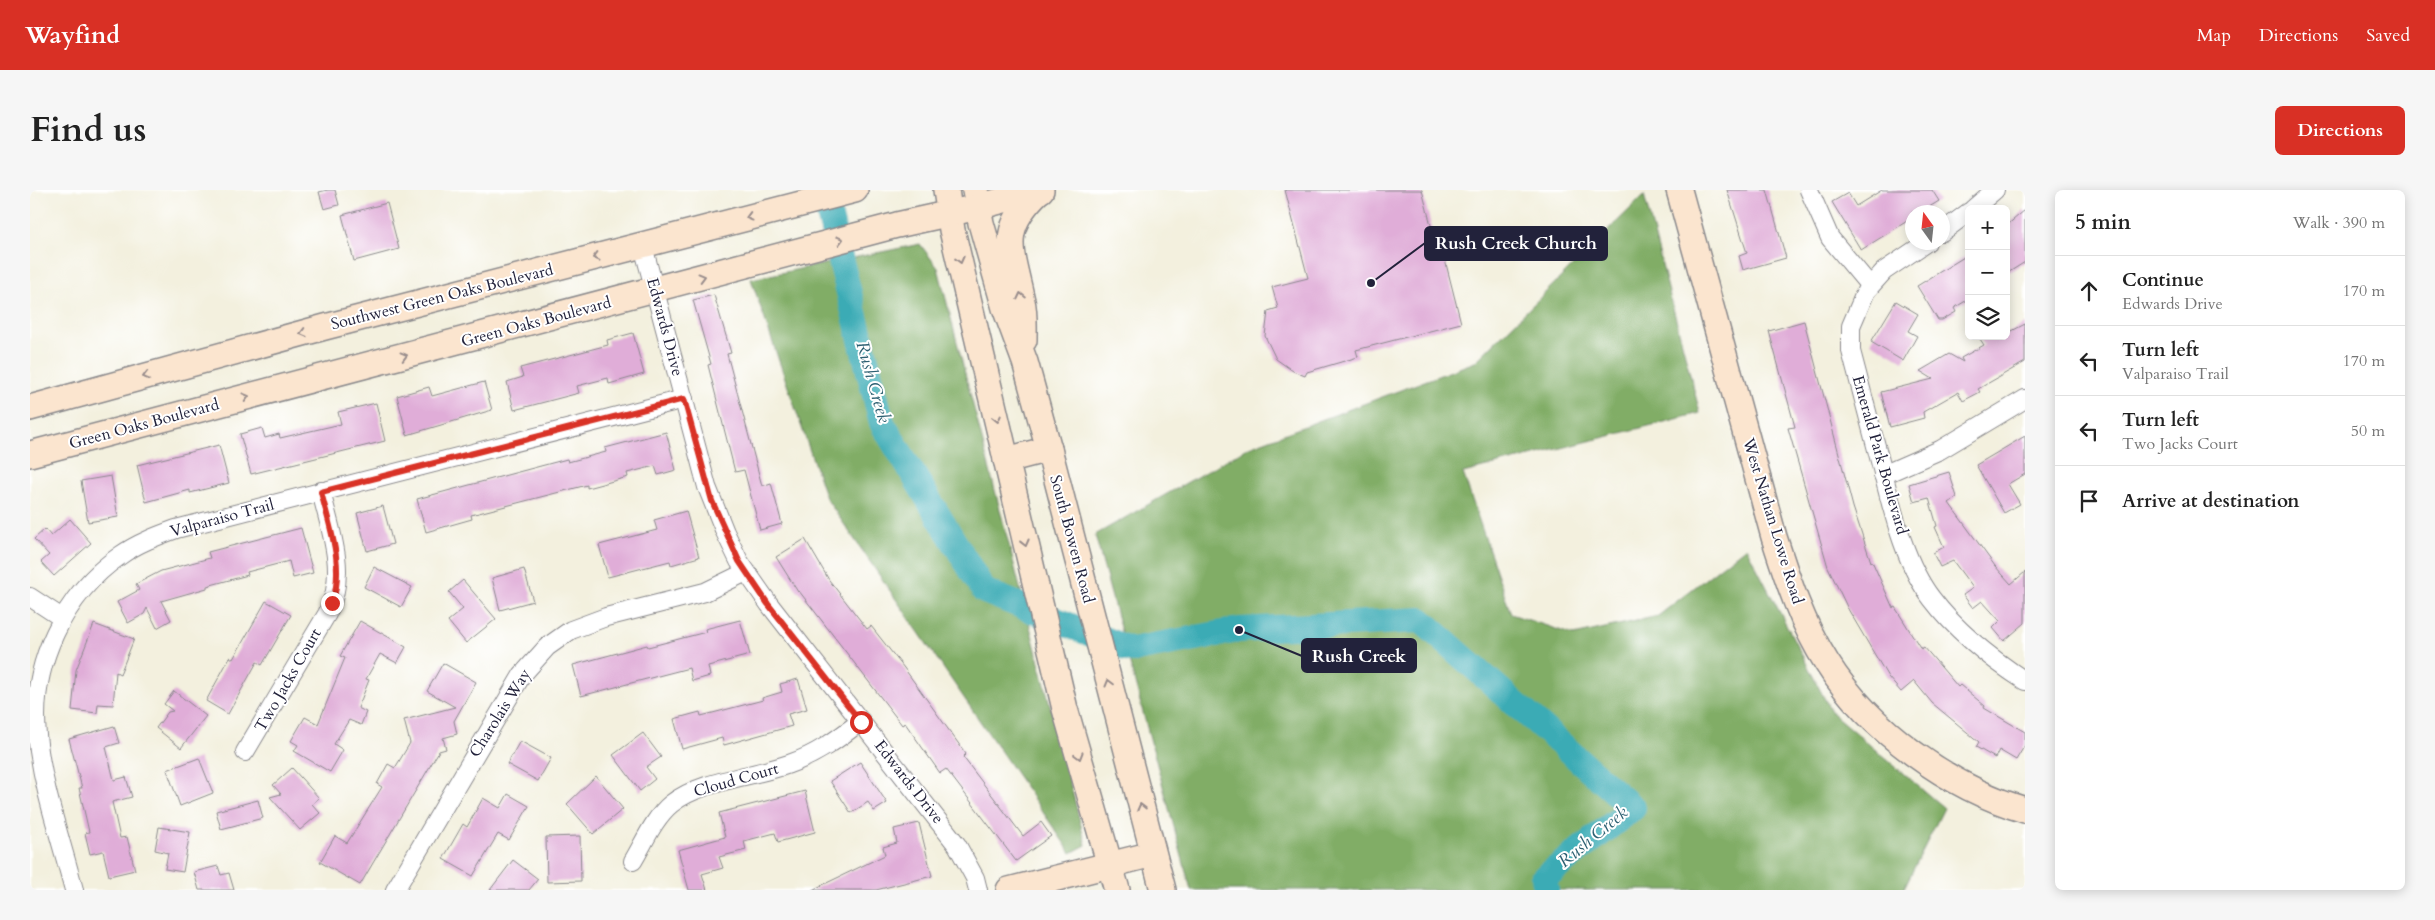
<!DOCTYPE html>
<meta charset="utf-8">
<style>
:root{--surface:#fff;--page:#f6f6f6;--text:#222;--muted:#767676;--line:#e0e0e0;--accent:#d93025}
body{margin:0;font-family:Cardo,serif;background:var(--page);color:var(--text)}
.controls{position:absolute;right:15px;top:15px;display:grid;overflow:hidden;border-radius:8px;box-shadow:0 2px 12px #0003}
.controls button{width:45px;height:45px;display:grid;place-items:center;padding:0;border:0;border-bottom:1px solid var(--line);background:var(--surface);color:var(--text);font:25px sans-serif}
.compass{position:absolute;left:1875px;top:15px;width:45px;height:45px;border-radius:50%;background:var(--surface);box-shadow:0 2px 12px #0003;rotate:345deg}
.stop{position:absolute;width:15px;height:15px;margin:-11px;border:4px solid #d93025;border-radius:50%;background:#fff}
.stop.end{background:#d93025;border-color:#fff;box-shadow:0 1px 5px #0008}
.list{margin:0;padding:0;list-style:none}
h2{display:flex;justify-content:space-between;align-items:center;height:65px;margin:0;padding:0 20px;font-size:21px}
h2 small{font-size:16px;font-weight:400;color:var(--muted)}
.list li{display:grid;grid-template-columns:32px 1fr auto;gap:15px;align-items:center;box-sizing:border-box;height:70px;padding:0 20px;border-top:1px solid var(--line)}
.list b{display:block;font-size:19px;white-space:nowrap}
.list p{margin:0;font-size:16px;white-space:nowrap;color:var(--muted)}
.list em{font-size:16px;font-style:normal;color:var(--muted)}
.icon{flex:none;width:28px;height:28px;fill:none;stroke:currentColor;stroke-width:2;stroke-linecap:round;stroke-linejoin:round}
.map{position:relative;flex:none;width:1995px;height:700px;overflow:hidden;border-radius:8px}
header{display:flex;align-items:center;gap:30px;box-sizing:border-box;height:70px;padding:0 25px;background:var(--accent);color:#fff}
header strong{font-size:24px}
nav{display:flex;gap:28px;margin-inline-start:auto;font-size:18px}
.intro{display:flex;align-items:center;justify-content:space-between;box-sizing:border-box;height:120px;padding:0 30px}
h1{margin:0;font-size:35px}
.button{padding:12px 22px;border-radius:8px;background:var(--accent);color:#fff;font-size:18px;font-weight:700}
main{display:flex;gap:30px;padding:0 30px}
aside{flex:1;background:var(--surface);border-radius:8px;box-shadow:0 2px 12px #0003}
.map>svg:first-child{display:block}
.forest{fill:#81ad66;stroke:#526850}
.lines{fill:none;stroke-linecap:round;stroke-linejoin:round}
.river{stroke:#3aabb5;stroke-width:26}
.building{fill:#e0add8}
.street-casing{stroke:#8a898c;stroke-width:20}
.secondary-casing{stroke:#8a898c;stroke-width:28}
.street{stroke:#fff;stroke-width:18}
.secondary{stroke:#fbe5cf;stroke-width:25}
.oneway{stroke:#998d8c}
.route{stroke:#d93025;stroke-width:6}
.labels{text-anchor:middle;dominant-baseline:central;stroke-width:4;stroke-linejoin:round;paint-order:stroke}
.street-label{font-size:16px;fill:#22223b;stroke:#fff}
.water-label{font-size:18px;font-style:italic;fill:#2d6072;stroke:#fff}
.leader{fill:none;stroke:#22223b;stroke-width:2}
.callout-dot{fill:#22223b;stroke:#fff;stroke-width:2}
.callout{fill:#22223b;stroke:#22223b;stroke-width:2}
.callout-label{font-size:18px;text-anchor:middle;font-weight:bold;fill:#fff}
</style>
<header>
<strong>Wayfind</strong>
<nav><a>Map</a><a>Directions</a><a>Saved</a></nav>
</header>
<div class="intro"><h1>Find us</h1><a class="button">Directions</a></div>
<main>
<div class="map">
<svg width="1995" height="700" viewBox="0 0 1995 700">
<rect width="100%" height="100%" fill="#fff"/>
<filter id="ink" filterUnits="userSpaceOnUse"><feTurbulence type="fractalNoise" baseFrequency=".02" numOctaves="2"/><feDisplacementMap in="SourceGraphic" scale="10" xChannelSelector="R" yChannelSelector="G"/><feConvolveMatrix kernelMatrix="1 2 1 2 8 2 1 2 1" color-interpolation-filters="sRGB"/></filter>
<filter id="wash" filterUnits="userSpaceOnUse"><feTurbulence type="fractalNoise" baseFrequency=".0096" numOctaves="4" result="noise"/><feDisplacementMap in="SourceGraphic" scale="20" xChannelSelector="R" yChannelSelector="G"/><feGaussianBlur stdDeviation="1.12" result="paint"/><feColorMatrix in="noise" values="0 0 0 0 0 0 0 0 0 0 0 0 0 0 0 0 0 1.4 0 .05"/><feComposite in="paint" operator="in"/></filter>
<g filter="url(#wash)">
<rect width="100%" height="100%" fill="#f3f0de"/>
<!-- forest -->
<g class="forest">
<polygon points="1614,5 1670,223 1433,283 1481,424 1544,445 1628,426 1716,357 1802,523 1914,618 1873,700 1161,700 1065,345 1219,257 1445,172"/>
<polygon points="890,54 908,78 1056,655 1041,663 796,308 721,89"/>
</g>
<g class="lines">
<!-- river -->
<polyline class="river" points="793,0 852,233 954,401 1101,460 1209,440 1391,430 1603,618 1514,688 1516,700"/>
</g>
<g id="blocks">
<!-- building -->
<g class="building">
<polygon points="298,0 305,0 309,15 294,19 289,2"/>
<polygon points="1255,0 1392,0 1406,55 1411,54 1431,133 1326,160 1328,167 1277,182 1275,186 1263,181 1246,169 1235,146 1238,121 1248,118 1242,97 1278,88"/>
<polygon points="1697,0 1737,0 1756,68 1713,80 1709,66 1717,63"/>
<polygon points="1852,0 1902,0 1909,11 1891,22 1882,22 1882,28 1831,60 1802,12 1818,3 1826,16"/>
<polygon points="357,13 369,59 324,71 312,25"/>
<polygon points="1995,20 1995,72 1976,84 1976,36"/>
<polygon points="1939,64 1939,109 1924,118 1926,122 1912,130 1908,130 1887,96"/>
<polygon points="684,105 701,163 697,164 732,296 741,293 752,334 730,340 714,280 705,282 678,175 681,174 663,110"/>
<polygon points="1866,111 1888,124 1878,141 1887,146 1873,171 1841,152"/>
<polygon points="1774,131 1823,317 1841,372 1842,371 1863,418 1865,417 1891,459 1894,457 1928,497 1930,495 1955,516 1954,518 1995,542 1995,555 1986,570 1969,560 1965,568 1946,557 1949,552 1902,513 1884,491 1871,502 1858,487 1818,419 1798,377 1766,266 1758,238 1765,237 1739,141"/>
<polygon points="1995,134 1995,172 1948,199 1950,202 1933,211 1928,202 1893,222 1894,228 1860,237 1851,202 1903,189 1890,181 1919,164 1933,172 1931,168 1954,155 1948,146 1976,146 1976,144"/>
<polygon points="603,143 614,184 579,194 578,188 547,196 549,203 484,220 477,192 493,187 490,178 578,155 577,150"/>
<polygon points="454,192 462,220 377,245 367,206 399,197 402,206"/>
<polygon points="346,213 355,251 221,284 210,244 232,238 235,248 249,244 250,248 311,234 308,222"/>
<polygon points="636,242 646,280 628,285 625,276 597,283 598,287 557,298 557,295 441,325 442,329 396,342 387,309 537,269 538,272 576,262 575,258"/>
<polygon points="1995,246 1995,284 1978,294 1990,314 1974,323 1946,275"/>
<polygon points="189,255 199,293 160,303 160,300 116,312 107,275"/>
<polygon points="1919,282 1927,307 1919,313 1965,376 1981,394 1995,382 1995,433 1974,451 1963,438 1970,431 1952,411 1943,418 1933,405 1943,398 1923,371 1910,377 1903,363 1914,357 1905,337 1907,336 1899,308 1884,312 1879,294"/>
<polygon points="81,286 88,327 58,332 51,291"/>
<polygon points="353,316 363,354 337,361 327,323"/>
<polygon points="656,321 669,367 641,375 640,371 578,387 569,355 627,340 624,330"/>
<polygon points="40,329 61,353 24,386 11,372 19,365 4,349 15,339 21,346"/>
<polygon points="271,338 283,383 263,388 259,371 217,382 218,385 177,396 177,398 131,411 141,430 127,438 117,418 114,424 98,433 87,412 109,400 106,394 131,381 180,368 178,362"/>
<polygon points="775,349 799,390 837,439 841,436 874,478 936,564 933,567 993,646 1011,632 1021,646 986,671 916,579 910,583 875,533 872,535 769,401 768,402 746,367"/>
<polygon points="344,377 382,397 371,417 334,397"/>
<polygon points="494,379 503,411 470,420 462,388"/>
<polygon points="433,390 466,429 436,453 418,431 433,419 419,402"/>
<polygon points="236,411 261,425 232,475 227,472 198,524 176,511 200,467 203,469"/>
<polygon points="710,430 720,465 678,476 680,486 662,491 659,478 551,506 543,475 617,455 618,457 676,442 675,439"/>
<polygon points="330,431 376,457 367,473 350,464 336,489 339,490 328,518 336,522 331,535 319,530 304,554 313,560 300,582 264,561 268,555 261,551 275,527 288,534 315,468 310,466"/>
<polygon points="64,434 104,449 90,484 86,482 83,515 68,514 67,523 42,520 46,480"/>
<polygon points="413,473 446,492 424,531 427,544 413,548 416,559 409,561 330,695 290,672 305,646 317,653 352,597 347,594 358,574 365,578 380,553 374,530 425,517 397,501"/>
<polygon points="768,489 777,519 758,524 762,536 694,555 692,548 652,559 644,529 670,522 671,526 733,510 732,508 752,502 750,494"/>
<polygon points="144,501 176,526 151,558 126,538 138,522 143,521 134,514"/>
<polygon points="84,536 89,553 76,557 84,590 96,587 102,607 82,612 90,648 97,647 105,680 79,686 73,661 60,664 55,643 59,642 49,598 52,598 39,549"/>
<polygon points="613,543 631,567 616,577 625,589 610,601 583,565"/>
<polygon points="490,551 521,568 508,591 477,574"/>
<polygon points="169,568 183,603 150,616 137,580"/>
<polygon points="830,572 857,613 844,621 838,612 821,623 800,591"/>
<polygon points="262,578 289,608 282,614 290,623 270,640 240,607 251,604 243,595"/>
<polygon points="566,586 593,619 563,644 537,614"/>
<polygon points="775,601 785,642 748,652 745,643 714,651 716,660 689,667 693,678 672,684 677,700 659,700 648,660 695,647 689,623"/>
<polygon points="478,604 499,616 479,650 468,644 443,686 413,669 433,634 437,637 453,608 470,618"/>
<polygon points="228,610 233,628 191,639 186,621"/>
<polygon points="889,633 902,686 846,700 782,700 855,665 853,657 867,653 864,639"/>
<polygon points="129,637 160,642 153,682 135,679 138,663 125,660"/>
<polygon points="550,646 551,691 517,692 516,647"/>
<polygon points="483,670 508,689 499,700 460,700"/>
<polygon points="188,676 191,685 199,683 204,700 169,700 164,682"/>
</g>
</g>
</g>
<g filter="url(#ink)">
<use href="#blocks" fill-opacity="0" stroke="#8a898c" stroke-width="1"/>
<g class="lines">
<defs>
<g id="street">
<polyline points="1779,0 1800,48 1840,96"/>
<polyline points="1943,19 1965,0"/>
<polyline points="1912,42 1939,22"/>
<path d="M1897,52L1854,81L1836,101L1821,136V161C1831,199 1841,237 1851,275C1862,318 1874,373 1902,409C1927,442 1960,468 1995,491"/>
<polyline points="613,56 677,297 695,342 709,371 739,414 927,655 945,688 948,700"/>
<polyline points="1853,285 1910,260 1995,209"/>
<polyline points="0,407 32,428"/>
<path d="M215,562L297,424C318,383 301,344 291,301"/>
<path d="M603,671C614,653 624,628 641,614C671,590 723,587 759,574C786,565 808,549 831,531"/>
<path d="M44,700C31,649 12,597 7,545C0,475 34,404 91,365C108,353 127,346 146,339L654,209"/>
<polyline points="365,700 492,485 517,457 541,440 576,427 675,402 716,382"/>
</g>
<g id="secondary">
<polyline points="916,0 922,40 1035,519 1087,700"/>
<polyline points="945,0 951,33 975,118 995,172 1019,259 1133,700"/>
<path d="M1649,0L1744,347C1758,391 1772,434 1797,473C1839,540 1920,598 1995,620"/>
<path d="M994,150C994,137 995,123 992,111C982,61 967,41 1009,1"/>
<polyline points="0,218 295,137 825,0"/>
<polyline points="0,264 867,35 948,17 1011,0"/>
<polyline points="976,270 1019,259"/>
<polyline points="979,700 1123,664"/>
</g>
</defs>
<!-- street casing -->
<use href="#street" class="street-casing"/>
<!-- secondary casing -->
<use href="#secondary" class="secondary-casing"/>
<!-- street -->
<use href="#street" class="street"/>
<!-- secondary -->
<use href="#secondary" class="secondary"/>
</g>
<!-- one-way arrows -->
<defs><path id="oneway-chevron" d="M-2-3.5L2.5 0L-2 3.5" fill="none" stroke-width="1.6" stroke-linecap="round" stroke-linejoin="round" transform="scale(1.25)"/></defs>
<g class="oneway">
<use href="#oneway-chevron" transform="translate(719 27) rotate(165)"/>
<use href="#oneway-chevron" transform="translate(810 50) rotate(-15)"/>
<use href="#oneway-chevron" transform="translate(566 67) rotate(166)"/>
<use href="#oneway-chevron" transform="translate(930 70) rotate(76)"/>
<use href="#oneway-chevron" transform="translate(672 87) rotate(-15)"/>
<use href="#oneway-chevron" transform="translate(991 106) rotate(-103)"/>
<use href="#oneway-chevron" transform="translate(273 143) rotate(165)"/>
<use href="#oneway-chevron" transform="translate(374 166) rotate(-15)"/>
<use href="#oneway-chevron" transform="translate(116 186) rotate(165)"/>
<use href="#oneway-chevron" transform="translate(216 207) rotate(-15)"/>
<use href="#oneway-chevron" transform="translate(967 229) rotate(77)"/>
<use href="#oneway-chevron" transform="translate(995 353) rotate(76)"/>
<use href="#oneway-chevron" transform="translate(1079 493) rotate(-105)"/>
<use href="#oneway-chevron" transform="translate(1049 566) rotate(74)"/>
<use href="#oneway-chevron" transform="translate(1111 617) rotate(-104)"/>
</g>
</g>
<g class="lines" filter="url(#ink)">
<!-- route -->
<path class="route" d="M302,413C315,377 300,338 291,302L654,209L682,311L709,371L738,414L831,532"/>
</g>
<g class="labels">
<!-- street labels -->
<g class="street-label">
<text transform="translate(412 107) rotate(-14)">Southwest Green Oaks Boulevard</text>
<text transform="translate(506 132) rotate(-15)">Green Oaks Boulevard</text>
<text transform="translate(635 137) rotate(75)">Edwards Drive</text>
<text transform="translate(114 234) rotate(-15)">Green Oaks Boulevard</text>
<text transform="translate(1850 265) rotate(74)">Emerald Park Boulevard</text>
<text transform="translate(192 328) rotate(-15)">Valparaiso Trail</text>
<text transform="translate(1743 331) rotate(73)">West Nathan Lowe Road</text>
<text transform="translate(1042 349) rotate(75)">South Bowen Road</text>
<text transform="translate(258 490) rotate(-60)">Two Jacks Court</text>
<text transform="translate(470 523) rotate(-58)">Charolais Way</text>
<text transform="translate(706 590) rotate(-16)">Cloud Court</text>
<text transform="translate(879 592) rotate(52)">Edwards Drive</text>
</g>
<!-- water labels -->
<g class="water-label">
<text transform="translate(843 192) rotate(74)">Rush Creek</text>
<text transform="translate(1563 647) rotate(-40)">Rush Creek</text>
</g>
</g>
<!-- callouts -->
<path class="leader" d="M1341 93L1395 53M1209 440L1272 466"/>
<g class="callout-dot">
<circle cx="1341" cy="93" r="5"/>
<circle cx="1209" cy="440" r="5"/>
</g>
<g class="callout">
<rect x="1395" y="37" width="182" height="33" rx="5"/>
<rect x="1272" y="449" width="114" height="33" rx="5"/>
</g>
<g class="callout-label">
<text x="1486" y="59">Rush Creek Church</text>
<text x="1329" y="472">Rush Creek</text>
</g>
</svg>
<div class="controls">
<button>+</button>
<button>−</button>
<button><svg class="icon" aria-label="layers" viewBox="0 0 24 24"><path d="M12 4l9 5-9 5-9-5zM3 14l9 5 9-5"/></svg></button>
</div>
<svg class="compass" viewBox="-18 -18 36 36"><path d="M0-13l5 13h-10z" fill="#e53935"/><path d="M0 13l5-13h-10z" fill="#767676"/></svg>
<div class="stop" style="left:831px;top:532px"></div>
<div class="stop end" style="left:302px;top:413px"></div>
</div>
<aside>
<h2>5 min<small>Walk · 390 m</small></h2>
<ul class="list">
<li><svg class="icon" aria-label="ahead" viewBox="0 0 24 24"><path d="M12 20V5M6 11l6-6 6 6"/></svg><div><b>Continue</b><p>Edwards Drive</p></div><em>170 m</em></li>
<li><svg class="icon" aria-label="left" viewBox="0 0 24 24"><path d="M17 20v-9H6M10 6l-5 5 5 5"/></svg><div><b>Turn left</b><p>Valparaiso Trail</p></div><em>170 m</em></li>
<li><svg class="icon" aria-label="left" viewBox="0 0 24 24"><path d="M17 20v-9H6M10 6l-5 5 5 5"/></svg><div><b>Turn left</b><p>Two Jacks Court</p></div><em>50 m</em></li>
<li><svg class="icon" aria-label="arrive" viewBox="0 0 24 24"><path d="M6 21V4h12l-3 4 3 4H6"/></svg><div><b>Arrive at destination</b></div></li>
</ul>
</aside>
</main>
